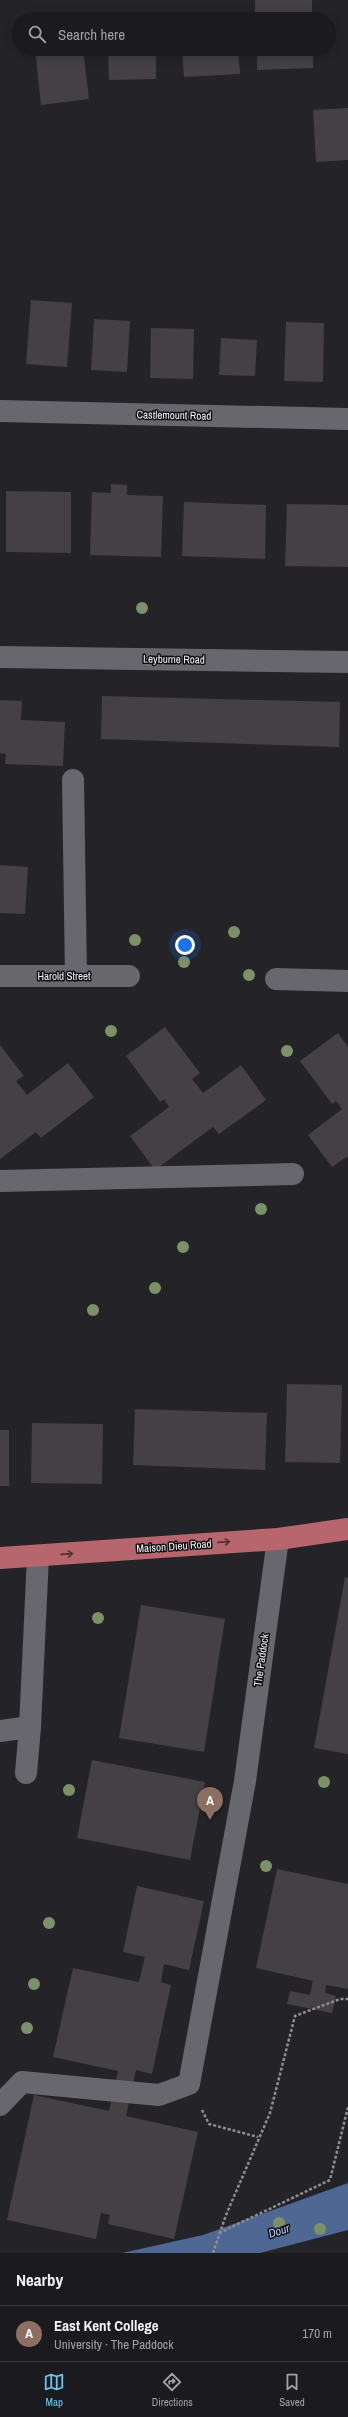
<!DOCTYPE html>
<meta charset="utf-8">
<style>
:root{--surface:#1b1a1e;--page:#28272b;--text:#f1f3f6;--muted:#a0a1a4;--line:#39383c;--accent:#68c4f0}
body{margin:0;font-family:"Archivo Narrow",sans-serif;background:var(--page);color:var(--text)}
.you{position:absolute;left:185px;top:945px;width:14px;height:14px;margin:-10px;border:3px solid #fff;border-radius:50%;background:#1a73e8;box-shadow:0 0 0 6px #1a73e833}
.badge{display:grid;place-items:center;width:26px;height:26px;border-radius:50%;background:var(--accent);color:#fff;font-size:13px;font-weight:700}
.pin{position:absolute;translate:-50% -33px;filter:drop-shadow(0 1px 2px #0008)}
.pin::after{content:'';position:absolute;top:21px;width:14px;height:12px;background:inherit;clip-path:polygon(0 0,100% 0,50% 100%)}
.list{margin:0;padding:0;list-style:none}
h2{display:flex;justify-content:space-between;align-items:center;height:52px;margin:0;padding:0 16px;font-size:17px}
h2 small{font-size:13px;font-weight:400;color:var(--muted)}
.list li{display:grid;grid-template-columns:26px 1fr auto;gap:12px;align-items:center;box-sizing:border-box;height:56px;padding:0 16px;border-top:1px solid var(--line)}
.list b{display:block;font-size:15px;white-space:nowrap}
.list p{margin:0;font-size:13px;white-space:nowrap;color:var(--muted)}
.list em{font-size:13px;font-style:normal;color:var(--muted)}
.icon{flex:none;width:22px;height:22px;fill:none;stroke:currentColor;stroke-width:2;stroke-linecap:round;stroke-linejoin:round}
.map{position:relative;flex:none;width:348px;height:2253px;overflow:hidden}
.search{position:absolute;background:var(--surface);box-shadow:0 2px 10px #0003;left:12px;right:12px;top:12px;height:44px;display:flex;align-items:center;gap:10px;box-sizing:border-box;padding:0 14px;border-radius:22px;color:var(--muted);font-size:15px}
.sheet{height:108px;background:var(--surface)}
nav{display:flex;justify-content:space-around;align-items:center;box-sizing:border-box;height:56px;border-top:1px solid var(--line);background:var(--surface);font-size:11px;color:var(--muted)}
nav a{display:grid;justify-items:center;gap:2px}
nav .on{color:var(--accent)}
.map>svg:first-child{display:block}
.water{fill:#4e6793}
.building{fill:#444044}
.lines{fill:none;stroke-linecap:round;stroke-linejoin:round}
.path{stroke:#8f8e92;stroke-width:2.5;stroke-dasharray:3 2;stroke-linecap:butt}
.minor{stroke:#68676d;stroke-width:22}
.major{stroke:#b7666d;stroke-width:22}
.tree{fill:#7d9169}
.oneway{stroke:#513135}
.labels{text-anchor:middle;dominant-baseline:central;stroke-width:3;stroke-linejoin:round;paint-order:stroke}
.street-label{font-size:11px;fill:#f3f3f6;stroke:#0d0d0f}
.water-label{font-size:12px;font-style:italic;fill:#b5cdf7;stroke:#0d0d0f}
</style>
<div class="map">
<svg width="348" height="2253" viewBox="0 0 348 2253">
<rect width="100%" height="100%" fill="#242328"/>
<!-- water -->
<polygon class="water" points="348,2183 348,2230 260,2253 122,2253 203,2235"/>
<!-- building -->
<g class="building">
<rect x="255" y="0" width="57" height="19"/>
<polygon points="35,49 83,49 89,99 41,105"/>
<polygon points="108,49 156,49 156,79 109,80"/>
<polygon points="182,49 238,49 240,74 184,77"/>
<polygon points="257,49 313,49 313,68 257,70"/>
<polygon points="348,108 348,160 316,162 313,110"/>
<polygon points="31,300 72,303 67,367 26,364"/>
<polygon points="94,319 130,321 127,372 91,370"/>
<polygon points="286,322 324,323 323,382 284,381"/>
<polygon points="151,328 194,329 193,379 150,378"/>
<polygon points="221,338 257,340 255,376 219,375"/>
<polygon points="111,484 127,485 127,495 163,496 161,557 90,555 92,492 111,493"/>
<polygon points="6,491 71,492 71,553 6,552"/>
<polygon points="184,502 266,505 265,559 182,556"/>
<polygon points="287,504 348,505 348,567 285,566"/>
<polygon points="102,696 340,702 339,747 101,739"/>
<polygon points="0,700 22,701 21,720 65,722 63,766 5,764 6,754 0,753"/>
<polygon points="0,865 28,867 25,914 0,913"/>
<polygon points="165,1027 200,1073 192,1079 203,1093 241,1065 266,1100 219,1134 213,1127 155,1170 130,1136 169,1107 164,1099 160,1102 126,1056"/>
<polygon points="338,1033 348,1047 348,1156 332,1167 308,1135 342,1109 336,1101 332,1104 300,1061"/>
<polygon points="0,1045 24,1076 16,1081 27,1095 68,1063 94,1097 41,1138 36,1132 0,1159"/>
<polygon points="287,1384 342,1385 340,1463 285,1462"/>
<polygon points="135,1409 267,1413 265,1470 133,1465"/>
<polygon points="32,1423 103,1424 102,1484 31,1483"/>
<rect x="0" y="1430" width="9" height="56"/>
<polygon points="345,1577 348,1578 348,1754 314,1748"/>
<polygon points="141,1605 225,1619 204,1752 119,1738"/>
<polygon points="92,1760 205,1782 190,1860 77,1838"/>
<polygon points="277,1869 348,1884 348,1989 326,1985 325,1993 336,1996 332,2013 287,2004 290,1991 310,1995 313,1981 256,1968"/>
<polygon points="137,1886 204,1901 189,1970 164,1964 161,1982 171,1985 152,2074 136,2070 126,2116 198,2132 174,2239 108,2224 110,2215 101,2213 96,2239 7,2220 34,2095 109,2111 118,2071 53,2057 73,1968 139,1982 145,1957 123,1952"/>
</g>
<g class="lines">
<!-- path -->
<g class="path">
<polyline points="202,2110 209,2124 258,2137"/>
<polyline points="219,2233 330,2180 348,2107"/>
<polyline points="213,2253 226,2215 270,2113 295,2016 340,1999 348,1999"/>
</g>
<!-- minor -->
<g class="minor">
<polyline points="0,411 348,419"/>
<polyline points="0,657 348,662"/>
<polyline points="73,780 76,976"/>
<polyline points="0,976 129,976"/>
<polyline points="276,979 348,981"/>
<polyline points="0,1181 293,1174"/>
<polyline points="0,1731 30,1727"/>
<polyline points="26,1773 30,1727 38,1556"/>
<polyline points="0,2105 22,2082 159,2095 189,2084 245,1781 278,1539"/>
</g>
<!-- major -->
<polyline class="major" points="0,1558 278,1539 348,1529"/>
</g>
<!-- trees -->
<g class="tree">
<circle cx="142" cy="608" r="6"/>
<circle cx="234" cy="932" r="6"/>
<circle cx="135" cy="940" r="6"/>
<circle cx="184" cy="962" r="6"/>
<circle cx="249" cy="975" r="6"/>
<circle cx="111" cy="1031" r="6"/>
<circle cx="287" cy="1051" r="6"/>
<circle cx="261" cy="1209" r="6"/>
<circle cx="183" cy="1247" r="6"/>
<circle cx="155" cy="1288" r="6"/>
<circle cx="93" cy="1310" r="6"/>
<circle cx="98" cy="1618" r="6"/>
<circle cx="324" cy="1782" r="6"/>
<circle cx="69" cy="1790" r="6"/>
<circle cx="266" cy="1866" r="6"/>
<circle cx="49" cy="1923" r="6"/>
<circle cx="34" cy="1984" r="6"/>
<circle cx="27" cy="2028" r="6"/>
<circle cx="279" cy="2223" r="6"/>
<circle cx="320" cy="2229" r="6"/>
</g>
<!-- one-way arrows -->
<defs><path id="oneway-shaft" d="M-6 0H5M1.5-3L5.5 0L1.5 3" fill="none" stroke-width="1.6" stroke-linecap="round" stroke-linejoin="round"/></defs>
<g class="oneway">
<use href="#oneway-shaft" transform="translate(224 1542) rotate(-4)"/>
<use href="#oneway-shaft" transform="translate(67 1554) rotate(-4)"/>
</g>
<g class="labels">
<!-- street labels -->
<g class="street-label">
<text transform="translate(174 415) rotate(1)">Castlemount Road</text>
<text transform="translate(174 659) rotate(1)">Leyburne Road</text>
<text x="64" y="976">Harold Street</text>
<text transform="translate(174 1546) rotate(-4)">Maison Dieu Road</text>
<text transform="translate(261 1660) rotate(-82)">The Paddock</text>
</g>
<!-- water labels -->
<g class="water-label">
<text transform="translate(279 2231) rotate(-18)">Dour</text>
</g>
</g>
</svg>
<div class="you"></div>
<div class="pin badge" style="left:210px;top:1820px;background:#8d6e63">A</div>
<div class="search"><svg class="icon" aria-label="search" viewBox="0 0 24 24"><circle cx="10" cy="10" r="6"/><path d="M15 15l6 6"/></svg>Search here</div>
</div>
<section class="sheet">
<h2>Nearby<small></small></h2>
<ul class="list">
<li><span class="badge" style="background:#8d6e63">A</span><div><b>East Kent College</b><p>University · The Paddock</p></div><em>170 m</em></li>
</ul>
</section>
<nav>
<a class="on"><svg class="icon" aria-label="map" viewBox="0 0 24 24"><path d="M3 6l6-2 6 2 6-2v14l-6 2-6-2-6 2zM9 4v14M15 6v14"/></svg>Map</a>
<a><svg class="icon" aria-label="directions" viewBox="0 0 24 24"><path d="M12 3l9 9-9 9-9-9zM9 14v-3h6M13 9l2 2-2 2"/></svg>Directions</a>
<a><svg class="icon" aria-label="saved" viewBox="0 0 24 24"><path d="M7 4h10v16l-5-4-5 4z"/></svg>Saved</a>
</nav>
